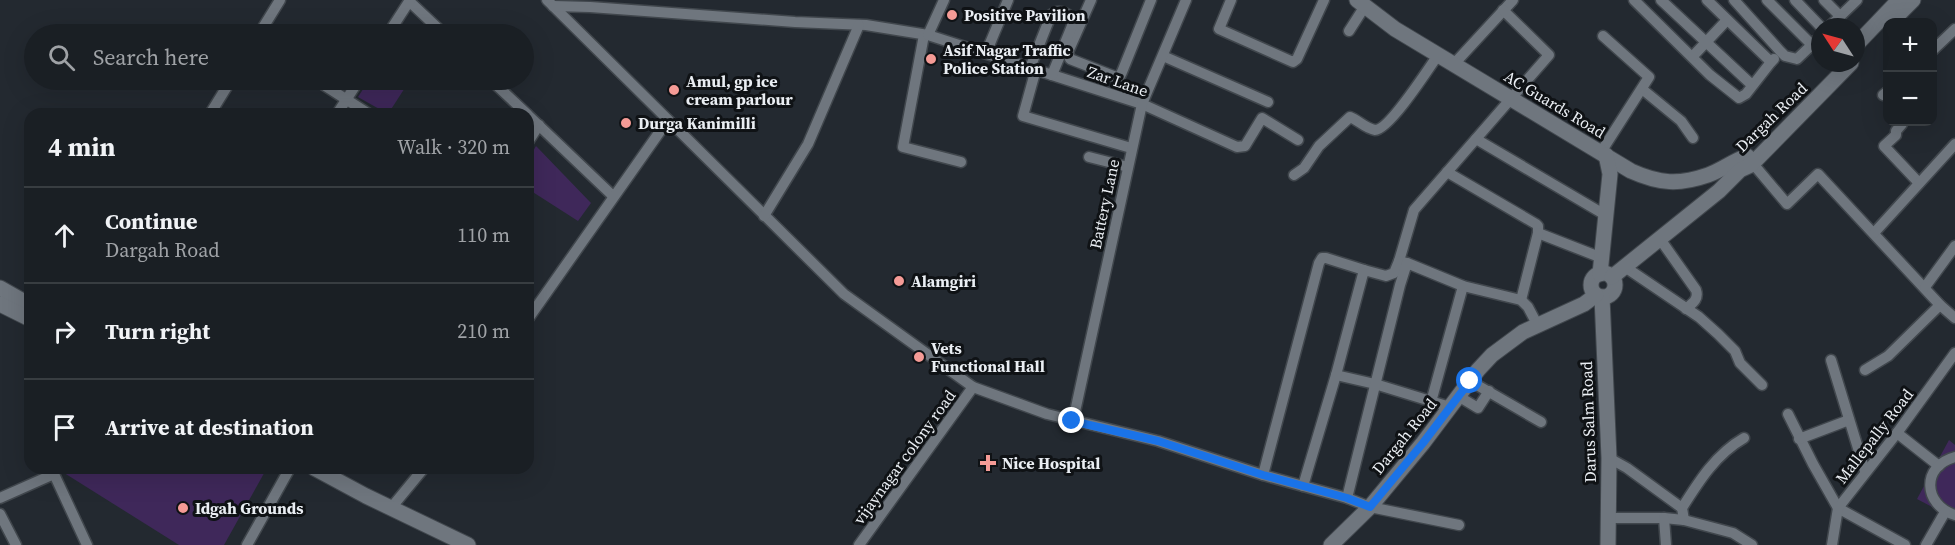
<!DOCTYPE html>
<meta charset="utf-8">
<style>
:root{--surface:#1a1f24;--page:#272c31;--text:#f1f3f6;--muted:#9fa2a6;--line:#383d41}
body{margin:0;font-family:"Source Serif 4",serif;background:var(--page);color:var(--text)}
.controls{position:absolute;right:18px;top:18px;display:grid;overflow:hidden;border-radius:12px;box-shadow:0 6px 24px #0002}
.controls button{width:54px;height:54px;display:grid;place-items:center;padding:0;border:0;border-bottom:2px solid var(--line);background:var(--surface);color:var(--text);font:30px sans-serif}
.compass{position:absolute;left:1811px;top:18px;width:54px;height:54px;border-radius:50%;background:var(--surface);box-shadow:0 6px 24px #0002;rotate:306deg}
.stop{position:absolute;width:18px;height:18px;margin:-14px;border:4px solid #1a73e8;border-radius:50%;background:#fff}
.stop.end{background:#1a73e8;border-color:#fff;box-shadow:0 2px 6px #0008}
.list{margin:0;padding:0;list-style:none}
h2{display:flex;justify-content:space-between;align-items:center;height:78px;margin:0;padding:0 24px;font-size:26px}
h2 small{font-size:20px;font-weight:400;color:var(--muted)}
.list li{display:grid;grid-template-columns:39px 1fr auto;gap:18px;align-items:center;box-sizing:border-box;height:96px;padding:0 24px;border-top:2px solid var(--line)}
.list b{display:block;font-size:22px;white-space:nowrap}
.list p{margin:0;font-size:20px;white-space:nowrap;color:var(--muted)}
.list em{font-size:20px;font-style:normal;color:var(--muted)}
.icon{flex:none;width:33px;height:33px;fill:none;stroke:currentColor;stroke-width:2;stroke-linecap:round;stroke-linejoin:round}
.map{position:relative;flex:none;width:1955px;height:545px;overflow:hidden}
.search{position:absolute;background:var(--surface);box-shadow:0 6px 24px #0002;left:24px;top:24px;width:510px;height:66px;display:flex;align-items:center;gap:15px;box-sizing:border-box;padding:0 21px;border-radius:33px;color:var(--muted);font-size:22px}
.panel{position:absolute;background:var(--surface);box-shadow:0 6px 24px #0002;left:24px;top:108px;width:510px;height:366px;border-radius:18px}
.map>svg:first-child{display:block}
.green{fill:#3f285a}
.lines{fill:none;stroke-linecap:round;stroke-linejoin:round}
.street-casing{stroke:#41474d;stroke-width:13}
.secondary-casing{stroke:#41474d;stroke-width:17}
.street{stroke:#6f767e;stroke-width:10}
.secondary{stroke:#6f767e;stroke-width:15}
.route{stroke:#1a73e8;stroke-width:8}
.poi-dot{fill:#f59b96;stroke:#0f1215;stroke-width:2}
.labels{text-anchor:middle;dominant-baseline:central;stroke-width:6;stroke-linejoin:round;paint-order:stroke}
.poi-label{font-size:16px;font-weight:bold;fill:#eaeef3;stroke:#0f1215;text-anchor:start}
.street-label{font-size:16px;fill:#eaeef3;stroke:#0f1215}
</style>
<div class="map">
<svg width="1955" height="545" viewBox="0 0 1955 545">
<rect width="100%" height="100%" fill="#232930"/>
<!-- green -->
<g class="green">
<polygon points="369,80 410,80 388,114 358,97"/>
<polygon points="536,146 591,203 578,221 528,189 528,160"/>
<polygon points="1949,440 1955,445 1955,519 1917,499"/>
<polygon points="64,468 267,468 224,545 179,545 61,471"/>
</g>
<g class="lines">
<defs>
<g id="street">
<polyline points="547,0 844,294 973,387 1047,414 1158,441 1263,475 1347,498 1370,507 1459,525"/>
<polyline points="1091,0 1068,52 1070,59 1116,77 1120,76 1122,72 1151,0"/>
<polyline points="1231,0 1219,29 1293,62 1297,59 1324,0"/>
<polyline points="1634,0 1710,75 1739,98 1746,94 1771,62"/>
<polyline points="1661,0 1752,85"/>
<polyline points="1707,0 1771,62 1774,59"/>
<polyline points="1734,0 1780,51 1785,56 1797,59 1820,37"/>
<polyline points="1767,0 1812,45"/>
<polyline points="1795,0 1821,27"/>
<polyline points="1824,0 1840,16"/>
<polyline points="409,1 444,34"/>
<polyline points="553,6 590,7 795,22 866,25 928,35 1142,104 1237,147 1245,146 1262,118 1298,140"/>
<polyline points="1829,27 1857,0"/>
<polyline points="1349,31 1365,6"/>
<polyline points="259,34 280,0"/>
<polyline points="388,34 410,0"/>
<polyline points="924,35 903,147 961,162"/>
<polyline points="928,35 944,0"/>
<polyline points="1932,51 1955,29"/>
<polyline points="986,53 1008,0"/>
<polyline points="1163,56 1268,102"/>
<polyline points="1693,56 1727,20"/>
<polyline points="1454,64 1513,0"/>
<path d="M1030,68L1051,15C1058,9 1066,12 1072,18V26L1052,75"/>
<polyline points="1036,69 1023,116 1131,148"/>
<polyline points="316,80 369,114"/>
<polyline points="491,80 527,114"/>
<polyline points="1642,89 1681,121 1693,138"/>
<polyline points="1883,95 1888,91"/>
<polyline points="210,114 231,80"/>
<polyline points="337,114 359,80"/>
<polyline points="528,115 613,196"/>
<polyline points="1902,124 1896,131 1896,135 1884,146 1919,183"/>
<polyline points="1476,139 1607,216"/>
<polyline points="528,142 539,125"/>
<polyline points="1601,152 1649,77 1603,36"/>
<polyline points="1089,157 1128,167"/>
<polyline points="1749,159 1787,204 1818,174 1940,305 1955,318"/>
<polyline points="1447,172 1536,224 1538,226 1538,233 1602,258"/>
<path d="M1294,175L1304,168L1319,146L1350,117C1358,120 1366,129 1375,130C1389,130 1429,68 1438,55"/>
<polyline points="764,216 808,144 859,25"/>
<polyline points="1874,233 1955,144"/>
<path d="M1660,239L1696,290C1699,299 1693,303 1686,309"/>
<polyline points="1399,261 1414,210 1549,55 1503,10"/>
<polyline points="1625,267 1699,317 1718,334 1735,351 1740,363 1762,385"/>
<polyline points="1925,287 1955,246"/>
<polyline points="1521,300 1538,233"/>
<polyline points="528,319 668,120"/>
<polyline points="1831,360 1865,471"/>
<polyline points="1865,370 1888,356 1940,305"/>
<polyline points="1336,375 1375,384 1450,407"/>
<polyline points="1470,381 1541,422"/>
<polyline points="1458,396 1478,408 1489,391"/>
<polyline points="1431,402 1463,286"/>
<polyline points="1788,414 1813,464 1838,508 1905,545"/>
<polyline points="1073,421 1142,104 1186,0"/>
<polyline points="1897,433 1939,466"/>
<polyline points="1799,439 1849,420"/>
<path d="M1955,457C1921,466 1923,505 1955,515"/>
<polyline points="1609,458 1627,468 1682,508"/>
<polyline points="1263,475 1319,263 1322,258 1326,258 1364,270"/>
<polyline points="1303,486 1336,375 1364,270 1386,276 1394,273 1399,261 1407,263 1463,286 1521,300 1528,307 1537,324"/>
<polyline points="0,498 54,474 87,545"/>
<polyline points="1347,498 1400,285 1407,263"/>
<polyline points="391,508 424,468"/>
<polyline points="0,514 16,545"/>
<polyline points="1608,518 1664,518 1684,520 1733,533 1752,545"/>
<polyline points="1664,518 1666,545"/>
<path d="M1684,520L1682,508C1699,481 1716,454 1744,438"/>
<polyline points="247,545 290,468"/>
<polyline points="859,545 973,387"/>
<polyline points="1832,545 1838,508 1897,433 1955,353"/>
<polyline points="1926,545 1945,512"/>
</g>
<g id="secondary">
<path d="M1357,0L1395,29L1631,171C1660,184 1679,185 1708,175C1722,170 1733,161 1747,156"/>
<polyline points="1894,19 1913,0"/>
<polyline points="1856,45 1899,0"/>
<circle cx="1603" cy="285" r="12"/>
<polyline points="1600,274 1610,174 1606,155"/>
<polyline points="1612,277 1719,191 1740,170 1751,165 1851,63"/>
<polyline points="0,288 30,305"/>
<polyline points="1602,297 1609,458 1608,545"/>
<polyline points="0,304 30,319"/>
<polyline points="314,468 366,496 468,545"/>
<polyline points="1331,545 1370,507 1423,443 1478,370 1492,355 1523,332 1584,304 1596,295"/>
</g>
</defs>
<!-- street casing -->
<use href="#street" class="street-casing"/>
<!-- secondary casing -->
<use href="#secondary" class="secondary-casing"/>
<!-- street -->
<use href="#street" class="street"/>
<!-- secondary -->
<use href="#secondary" class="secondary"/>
</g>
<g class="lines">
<!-- route -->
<polyline class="route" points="1072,421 1158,441 1263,475 1347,498 1370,507 1423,443 1470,381"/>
</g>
<!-- markers -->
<g class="poi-dot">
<circle cx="952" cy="15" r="6"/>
<circle cx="931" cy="59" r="6"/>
<circle cx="674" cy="90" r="6"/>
<circle cx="626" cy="123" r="6"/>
<circle cx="899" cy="281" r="6"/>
<circle cx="919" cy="357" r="6"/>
<path d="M985 454h6v6h6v6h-6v6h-6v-6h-6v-6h6z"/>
<circle cx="183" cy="508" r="6"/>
</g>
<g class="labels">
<!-- poi labels -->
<g class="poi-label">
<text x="964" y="15">Positive Pavilion</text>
<text x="943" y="50">Asif Nagar Traffic<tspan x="943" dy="18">Police Station</tspan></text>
<text x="686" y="81">Amul, gp ice<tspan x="686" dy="18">cream parlour</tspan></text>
<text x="638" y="123">Durga Kanimilli</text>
<text x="911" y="281">Alamgiri</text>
<text x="931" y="348">Vets<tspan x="931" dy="18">Functional Hall</tspan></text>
<text x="1002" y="463">Nice Hospital</text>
<text x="195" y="508">Idgah Grounds</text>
</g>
<!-- street labels -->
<g class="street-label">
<text transform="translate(1118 81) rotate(19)">Zar Lane</text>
<text transform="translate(1555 104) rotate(31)">AC Guards Road</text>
<text transform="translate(1771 117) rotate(-44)">Dargah Road</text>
<text transform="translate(1104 204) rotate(-78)">Battery Lane</text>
<text transform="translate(1588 422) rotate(-92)">Darus Salm Road</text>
<text transform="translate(1404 436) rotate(-51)">Dargah Road</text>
<text transform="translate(1874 436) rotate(-52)">Mallepally Road</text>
<text transform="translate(904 457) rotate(-54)">vijaynagar colony road</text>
</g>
</g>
</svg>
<div class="controls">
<button>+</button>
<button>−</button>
</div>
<svg class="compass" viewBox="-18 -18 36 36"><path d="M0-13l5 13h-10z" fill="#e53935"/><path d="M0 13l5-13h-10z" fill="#9fa2a6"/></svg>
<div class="stop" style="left:1470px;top:381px"></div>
<div class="stop end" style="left:1072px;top:421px"></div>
<div class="search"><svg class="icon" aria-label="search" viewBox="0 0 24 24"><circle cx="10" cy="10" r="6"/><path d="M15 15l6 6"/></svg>Search here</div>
<section class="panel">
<h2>4 min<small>Walk · 320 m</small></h2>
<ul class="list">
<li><svg class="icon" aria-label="ahead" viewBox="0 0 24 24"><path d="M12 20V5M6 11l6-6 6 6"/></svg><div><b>Continue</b><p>Dargah Road</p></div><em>110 m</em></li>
<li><svg class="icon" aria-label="right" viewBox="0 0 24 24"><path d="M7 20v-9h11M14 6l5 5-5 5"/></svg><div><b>Turn right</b></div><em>210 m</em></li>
<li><svg class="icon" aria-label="arrive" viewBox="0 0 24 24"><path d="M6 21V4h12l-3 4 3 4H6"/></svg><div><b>Arrive at destination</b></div></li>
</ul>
</section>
</div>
